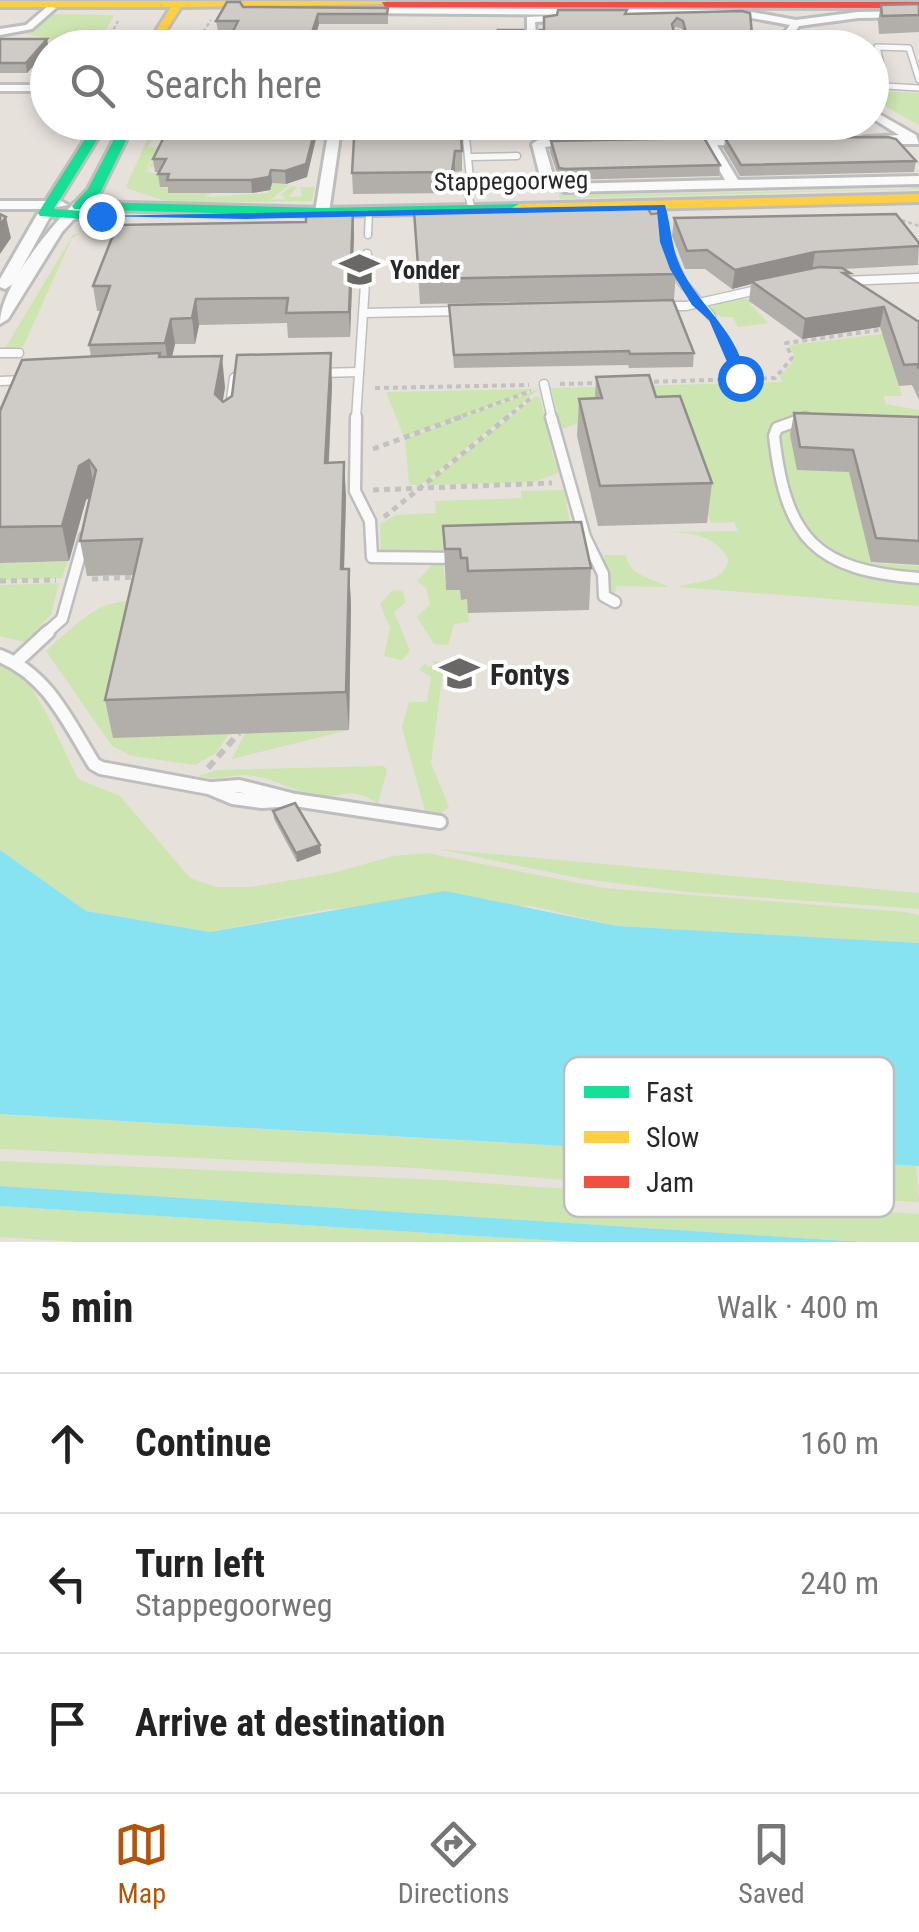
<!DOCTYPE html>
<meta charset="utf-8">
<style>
:root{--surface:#fff;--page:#f6f6f6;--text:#222;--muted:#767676;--line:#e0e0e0;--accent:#b45309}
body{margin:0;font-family:"Roboto Condensed",sans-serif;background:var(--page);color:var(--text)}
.stop{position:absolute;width:30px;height:30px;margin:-22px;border:8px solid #1a73e8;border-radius:50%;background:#fff}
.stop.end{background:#1a73e8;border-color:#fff;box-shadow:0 2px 10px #0008}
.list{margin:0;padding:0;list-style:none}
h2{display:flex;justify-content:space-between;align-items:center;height:130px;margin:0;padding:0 40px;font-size:42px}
h2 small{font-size:32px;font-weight:400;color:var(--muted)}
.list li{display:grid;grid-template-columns:65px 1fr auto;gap:30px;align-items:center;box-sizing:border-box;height:140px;padding:0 40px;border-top:2px solid var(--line)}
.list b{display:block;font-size:38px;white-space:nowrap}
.list p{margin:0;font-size:32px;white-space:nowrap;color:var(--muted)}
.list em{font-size:32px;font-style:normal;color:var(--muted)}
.icon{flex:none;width:55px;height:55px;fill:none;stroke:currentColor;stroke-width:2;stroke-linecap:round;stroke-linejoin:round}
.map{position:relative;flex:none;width:919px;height:1242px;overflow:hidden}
.search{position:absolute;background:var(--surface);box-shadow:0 5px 15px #0003;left:30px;right:30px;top:30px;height:110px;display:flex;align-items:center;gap:25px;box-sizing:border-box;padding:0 35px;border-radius:55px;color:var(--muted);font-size:38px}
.sheet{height:550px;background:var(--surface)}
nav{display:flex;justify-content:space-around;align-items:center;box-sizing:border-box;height:140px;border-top:2px solid var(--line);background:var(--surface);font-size:28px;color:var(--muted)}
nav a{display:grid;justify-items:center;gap:5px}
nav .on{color:var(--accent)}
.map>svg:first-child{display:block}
.green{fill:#cde5b1}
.water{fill:#87e2f1}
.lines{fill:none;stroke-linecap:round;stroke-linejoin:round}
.lane-far4-casing{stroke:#bfbebe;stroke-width:8}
.lane-far3-casing{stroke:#bfbebe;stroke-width:9}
.lane-far2-casing{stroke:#bfbebe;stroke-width:11}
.lane-far1-casing{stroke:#bfbebe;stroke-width:15}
.lane-casing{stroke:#bfbebe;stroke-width:18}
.street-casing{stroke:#bfbebe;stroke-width:6}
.fast-casing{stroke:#bfbebe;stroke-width:6}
.slow-casing{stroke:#bfbebe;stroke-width:6}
.jam-casing{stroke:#bfbebe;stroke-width:6}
.path-far3{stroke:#c2c2c1;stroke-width:2.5;stroke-dasharray:4 2.5;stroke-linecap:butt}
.path-far2{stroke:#c2c2c1;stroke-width:4;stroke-dasharray:5 4;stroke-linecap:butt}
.path-far1{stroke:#c2c2c1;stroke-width:5;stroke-dasharray:6 5;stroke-linecap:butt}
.path{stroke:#c2c2c1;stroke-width:6;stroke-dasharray:9 6;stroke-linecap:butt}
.lane-far4{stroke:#fbfafa;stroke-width:5}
.lane-far3{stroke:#fbfafa;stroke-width:6}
.lane-far2{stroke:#fbfafa;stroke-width:8}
.lane-far1{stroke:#fbfafa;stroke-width:10}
.lane{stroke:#fbfafa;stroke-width:12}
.street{fill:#fbfafa;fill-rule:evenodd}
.fast{fill:#16e098;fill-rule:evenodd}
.slow{fill:#ffcf43;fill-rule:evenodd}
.jam{fill:#f24e42;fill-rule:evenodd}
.wall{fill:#b2afab;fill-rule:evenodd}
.shaded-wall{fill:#918e8b}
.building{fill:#cfcbc7;stroke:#918e8b;stroke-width:2.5;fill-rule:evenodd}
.route{fill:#1a73e8}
.labels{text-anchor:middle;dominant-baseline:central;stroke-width:8;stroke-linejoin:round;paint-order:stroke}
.far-street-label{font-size:25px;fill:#272727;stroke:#fff}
.far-poi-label{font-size:25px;font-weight:bold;fill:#272727;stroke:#fff;text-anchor:start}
.poi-label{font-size:30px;font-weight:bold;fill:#272727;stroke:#fff;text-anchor:start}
.key{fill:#fff;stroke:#bebebe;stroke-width:2.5}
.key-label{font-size:28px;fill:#272727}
</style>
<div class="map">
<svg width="919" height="1242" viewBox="0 0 919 1242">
<rect width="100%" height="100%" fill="#e7e1dc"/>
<!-- green -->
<g class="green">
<polygon points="48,14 114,15 105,32 107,47 69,44 15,31"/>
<polygon points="872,91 919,93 919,125 872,99"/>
<polygon points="172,122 165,135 154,135 148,147 158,148 143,174 162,148 197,166 149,167 147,172 167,175 161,187 212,193 204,197 268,193 272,183 289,185 270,200 286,199 281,194 292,186 297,187 289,197 302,196 300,187 315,187 312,201 172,203 129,189 126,186 155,123"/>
<polygon points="919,185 919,189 560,199 559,195 908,189"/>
<polygon points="82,233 72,238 22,349 4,350 73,235"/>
<polygon points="730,298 760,300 750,304 769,323 738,327 733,317 722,317 711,310 718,299"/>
<path d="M914,330L887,344L902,396H883L886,404L919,410V439L840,436L872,563L919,566V606L679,587C698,580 721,585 729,560C713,532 686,532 658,532L738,531L734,522L711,523L679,432L578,423L560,430L551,388L782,382L780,376L795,359L790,345Z"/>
<polygon points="535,389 404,437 386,392"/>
<polygon points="539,389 420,485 409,485 405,439"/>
<polygon points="536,396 540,397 554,460 560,468 558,473 534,482 426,485"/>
<polygon points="564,490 572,534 556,547 381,552 380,524 396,515 436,513 435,501 521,498 521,491"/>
<path d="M604,555H626C629,577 652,577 668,587L617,586L614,594L608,588Z"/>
<polygon points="68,561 62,578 0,580 0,563"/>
<polygon points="443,562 446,590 460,590 467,599 469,622 454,624 448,645 434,644 417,617 430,604 426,588 417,581 434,563"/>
<polygon points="59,583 51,615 24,642 0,636 0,585"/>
<polygon points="393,590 402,591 406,602 394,612 410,651 402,660 384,656 390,628 380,604"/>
<path d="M178,598L114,737L229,734L216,753L195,765L132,756L112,746L46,651C104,599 100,601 178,598Z"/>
<polygon points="432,661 444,662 431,763 449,807 441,813 425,811 402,727 409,702 427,702 431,677 419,670 425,663 428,667 435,665"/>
<polygon points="0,666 22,672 48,716 78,779 120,796 190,878 216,887 251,887 333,873 393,856 427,853 604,888 905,912 919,915 919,943 617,926 531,906 329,909 210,932 86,911 0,850"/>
<polygon points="349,730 232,759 245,733"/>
<path d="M384,766L387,770L378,804C352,785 344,798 320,796C294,793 272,776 245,775C228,775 215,781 199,776L216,770Z"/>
<polygon points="439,849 919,893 919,909 687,892 583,879"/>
<polygon points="0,1114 916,1166 919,1202 717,1192 416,1168 0,1149"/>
<polygon points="0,1161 441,1180 919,1214 919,1242 861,1242 0,1186"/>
<polygon points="0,1206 576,1242 76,1242 0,1237"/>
</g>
<!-- water -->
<g class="water">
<polygon points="0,850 86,911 210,932 445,891 617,926 919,943 919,1166 0,1114"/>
<polygon points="0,1186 861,1242 576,1242 0,1206"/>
</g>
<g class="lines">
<defs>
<g id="lane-far4">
<polyline points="677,33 681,48"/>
<polyline points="414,48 416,35"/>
<polyline points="919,80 909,48 877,47 886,86 919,88"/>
</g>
<g id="lane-far3">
<polyline points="445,127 465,127 471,189 467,190 472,210"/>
<polyline points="470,157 517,156"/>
<polyline points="661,207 667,247"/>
<polyline points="368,235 369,211"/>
</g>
<g id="lane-far2">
<polyline points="666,245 682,282 711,316"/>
<polyline points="843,281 919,278"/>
<polyline points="661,306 686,306 761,289"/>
<polyline points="364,313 463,311"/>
<polyline points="0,353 19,353"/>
<polyline points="319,373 359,372"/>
<polyline points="0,381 26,380"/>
<polyline points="544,384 552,419"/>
<polyline points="230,407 234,378 238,375"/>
<polyline points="356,419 367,254"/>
</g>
<g id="lane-far1">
<polyline points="356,417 355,491 370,521 372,557 459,558"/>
<polyline points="551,417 585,537 603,574 604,596 615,602"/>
<path d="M805,418L777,428L774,436C786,540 816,570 919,578"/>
<polyline points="45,634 62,619 85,537"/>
</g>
<g id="lane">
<path d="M0,656C48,675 68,722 94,764L101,768L209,788L233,798L262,802L295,800"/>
<polyline points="18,660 48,632"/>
<polyline points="213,788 239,786 295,800 440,822"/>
</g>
<g id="street">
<polygon points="48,6 56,8 32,29 0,35 0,29 26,25"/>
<polygon points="359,8 741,10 796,20 858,12 919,11 919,17 858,18 799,26 784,48 773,48 790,25 741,16 356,13"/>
<polygon points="551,16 554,21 535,22 537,48 527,48 527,17"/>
<rect x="0" y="85" width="48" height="6"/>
<polygon points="872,110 916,135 919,144 862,144 862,138 866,137 899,135 872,118"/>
<polygon points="330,122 342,122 329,212 322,216 315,212"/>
<polygon points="676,137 758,139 758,145 754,146 717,145 738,180 919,176 919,184 564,192 542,184 532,144 538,140 583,138 585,141 545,147 555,182 564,184 725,180 705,145 672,144 672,138"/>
<polygon points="0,201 61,201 68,205 46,209 52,213 13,284 5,289 0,287 0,279 38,213 44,209 0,209"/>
<path d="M74,203L86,206L62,232L8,319L0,324C0,287 49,229 74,203Z"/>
</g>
<g id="fast">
<polygon points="96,122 108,122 54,209 99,212 106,216 99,220 40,216 38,213"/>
<polygon points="123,122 135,122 101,191 90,202 322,208 519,204 526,208 519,212 322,216 74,209 72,206 88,189"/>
</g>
<g id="slow">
<polygon points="0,1 385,1 390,4 181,7 155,48 145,48 171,7 0,7"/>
<polygon points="919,194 919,202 519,212 512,208 519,204"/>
</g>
<polygon id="jam" points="382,2 919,2 919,8 385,7"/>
</defs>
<!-- lane-far4 casing -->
<use href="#lane-far4" class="lane-far4-casing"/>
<!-- lane-far3 casing -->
<use href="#lane-far3" class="lane-far3-casing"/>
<!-- lane-far2 casing -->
<use href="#lane-far2" class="lane-far2-casing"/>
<!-- lane-far1 casing -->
<use href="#lane-far1" class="lane-far1-casing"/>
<!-- lane casing -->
<use href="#lane" class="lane-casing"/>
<!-- street casing -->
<use href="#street" class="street-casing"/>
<!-- fast casing -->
<use href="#fast" class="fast-casing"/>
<!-- slow casing -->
<use href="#slow" class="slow-casing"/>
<!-- jam casing -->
<use href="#jam" class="jam-casing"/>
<!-- path-far3 -->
<g class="path-far3">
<polyline points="739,46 763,46"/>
<polyline points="799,46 863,43"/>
<polyline points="112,48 110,36 118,21"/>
<polyline points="192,48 211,20"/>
<polyline points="520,122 520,139"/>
<polyline points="896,218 919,226"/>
</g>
<!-- path-far2 -->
<g class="path-far2">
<polyline points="718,327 741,379"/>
<polyline points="645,382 775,378 792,358 786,343 886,329"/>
<polyline points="560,384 599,383"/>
<polyline points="375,388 529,385"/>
<polyline points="454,419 531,391"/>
<polyline points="505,419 531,398"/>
</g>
<!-- path-far1 -->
<g class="path-far1">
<polyline points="373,449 461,417"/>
<polyline points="373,490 552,483"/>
<polyline points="384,517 508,417"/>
<polyline points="92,579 136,577"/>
<polyline points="0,581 56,580"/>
</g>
<!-- path -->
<polyline class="path" points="208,768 239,733"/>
<!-- lane-far4 -->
<use href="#lane-far4" class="lane-far4"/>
<!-- lane-far3 -->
<use href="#lane-far3" class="lane-far3"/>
<!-- lane-far2 -->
<use href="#lane-far2" class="lane-far2"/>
<!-- lane-far1 -->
<use href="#lane-far1" class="lane-far1"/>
<!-- lane -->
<use href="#lane" class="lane"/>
<!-- street -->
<use href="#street" class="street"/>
<!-- fast -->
<use href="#fast" class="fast"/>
<!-- slow -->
<use href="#slow" class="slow"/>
<!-- jam -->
<use href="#jam" class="jam"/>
</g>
<!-- wall -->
<g class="wall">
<polygon points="919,4 919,32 879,34 878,21 881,5"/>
<polygon points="243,7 388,8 388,24 319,24 312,48 225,48 233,31 218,31 216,21"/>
<path d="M742,11L752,34L751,43H743L747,48L498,43H537L627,14ZM676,27L682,29L685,42L681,45L676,41L673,30Z"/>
<polygon points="0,39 48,48 48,50 27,73 0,73"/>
<polygon points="355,122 462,151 462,171 455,172 452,193 353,194 352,173"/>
<polygon points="523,122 861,122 859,132 525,138"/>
<polygon points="165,135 307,177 286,184 272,183 270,190 252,193 168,193 168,187 160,187 158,174 160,172 155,172 153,159"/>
<polygon points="725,138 916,161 914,172 740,176 724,149"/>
<polygon points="551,141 720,165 719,176 564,180 559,179 550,152"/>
<polygon points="414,211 671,246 670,259 676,274 674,299 420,304"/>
<polygon points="353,212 354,236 350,337 288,338 287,323 199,325 195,344 175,344 172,357 225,387 223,402 332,385 329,462 346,496 344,569 349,569 351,605 349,730 113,738 105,700 134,575 87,576 80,541 90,497 86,500 69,561 0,563 0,411 91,357 89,345 101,311 97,311 93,286 306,222"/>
<polygon points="674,218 919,243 918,265 843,269 850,273 849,277 919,322 919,400 912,385 899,386 880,327 802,339 749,301 751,284 732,289 705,269 685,269 672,236"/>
<polygon points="449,305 694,353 693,367 629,368 628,365 454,368"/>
<polygon points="596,377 656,397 712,483 707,523 598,526 577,436 579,399 595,398"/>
<polygon points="794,413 919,417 919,565 871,562 849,472 797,470 790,435"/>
<polygon points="443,526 591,568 589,610 468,613 467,599 461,600 460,590 446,590"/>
<polygon points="273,811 321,853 297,862 274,819"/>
</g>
<!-- shaded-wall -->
<g class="shaded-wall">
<polygon points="318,14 319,24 312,48 307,48"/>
<polygon points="47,39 49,48 48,50 27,73 26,63"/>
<polygon points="317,122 320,122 307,177 286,184 285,171"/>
<polygon points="455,151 455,172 452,193 452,172"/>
<polygon points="271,170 272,183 270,190 252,193 251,180"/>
<polygon points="353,212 354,236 350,337 349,312"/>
<polygon points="6,217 11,238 0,254 0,225"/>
<polygon points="815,252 812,270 751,281 751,284 732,289 735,270"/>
<polygon points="196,299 199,325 195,344 192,318"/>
<polygon points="884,307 880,327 802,339 805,319"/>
<polygon points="171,319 175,344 169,369 165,343"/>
<polygon points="331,353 332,385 327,496 325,463"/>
<polygon points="222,356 225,387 218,426 215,394"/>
<polygon points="89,460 95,493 86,500 69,561 62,526 79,466"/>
<polygon points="344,462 346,496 343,605 341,569"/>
<polygon points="349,569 351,605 349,730 346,692"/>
<polygon points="320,845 321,853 297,862 296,853"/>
</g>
<!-- building -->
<g class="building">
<polygon points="227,2 240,2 243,7 388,8 387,14 318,14 307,48 225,48 238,21 216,21"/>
<polygon points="919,4 919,15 882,16 881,5"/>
<path d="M558,10H627L625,14L742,11L750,13L752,34L736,33L747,48H409V42L499,43L498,30H523L525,42L537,43L540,30H544V17L557,15ZM677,18L683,21L688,40L681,45L676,41L672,24Z"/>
<polygon points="0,39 47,39 26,63 0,63"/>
<polygon points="205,122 317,122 306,164 285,171 271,170 269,177 251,180 167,180 169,174 158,174 166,159 153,159 165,135 188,135 194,123"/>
<polygon points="355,122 460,122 462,151 455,151 452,172 352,173"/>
<polygon points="524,122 801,122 525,127"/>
<polygon points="888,137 896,139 916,161 741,165 725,138"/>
<polygon points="704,138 720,165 565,169 559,168 551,141"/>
<polygon points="647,207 651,214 661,213 671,246 664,246 676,274 419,279 414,211"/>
<polygon points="353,212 349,312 286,313 288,298 196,299 192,318 171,319 165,343 89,345 110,286 93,286 117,225 306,222 306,213"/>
<polygon points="0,214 6,217 0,225"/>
<polygon points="896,214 919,243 919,246 815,252 735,270 707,250 687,251 674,218"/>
<polygon points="819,267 842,268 850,273 843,273 919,322 919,369 917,364 904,365 884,307 805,319 751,281"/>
<polygon points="673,300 694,353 630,354 629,351 454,355 449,305"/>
<polygon points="160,353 159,357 222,356 215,394 223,402 232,396 237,355 331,353 325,463 344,462 341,569 349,569 346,692 105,700 142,539 80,541 96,470 89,460 79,466 62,526 0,527 0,411 22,360"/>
<polygon points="649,375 656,397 680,396 712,483 600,486 579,399 602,398 596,377"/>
<polygon points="794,413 919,417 919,541 876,538 853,450 800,447"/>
<polygon points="581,522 591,568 468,571 467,558 461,558 460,549 445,549 443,526"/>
<polygon points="295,803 320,845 296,853 273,811"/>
</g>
<!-- route -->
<path class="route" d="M665,205C671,225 671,246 680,266C697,305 744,336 745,381L734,378L709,320L692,305L670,269L660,242L657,210L246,219L96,216Z"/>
<!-- icons -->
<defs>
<symbol id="university-bare" viewBox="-9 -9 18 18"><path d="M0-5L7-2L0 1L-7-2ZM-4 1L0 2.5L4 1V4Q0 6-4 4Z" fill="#6a6866" stroke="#fff" stroke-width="2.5" paint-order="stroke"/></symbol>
</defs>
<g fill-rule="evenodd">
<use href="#university-bare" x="332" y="242" width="55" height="55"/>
<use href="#university-bare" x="432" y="646" width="55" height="55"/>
</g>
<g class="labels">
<!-- far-street labels -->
<g class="far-street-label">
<text transform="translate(511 181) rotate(-1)">Stappegoorweg</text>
</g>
<!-- far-poi labels -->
<g class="far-poi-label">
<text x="390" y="270">Yonder</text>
</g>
<!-- poi labels -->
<g class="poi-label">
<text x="490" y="674">Fontys</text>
</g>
</g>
<!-- legend -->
<rect x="564" y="1057" width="330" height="160" rx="15" class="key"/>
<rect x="584" y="1086" width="45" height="12" fill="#16e098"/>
<rect x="584" y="1131" width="45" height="12" fill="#ffcf43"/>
<rect x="584" y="1176" width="45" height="12" fill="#f24e42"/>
<g class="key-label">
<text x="646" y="1102">Fast</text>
<text x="646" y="1147">Slow</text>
<text x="646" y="1192">Jam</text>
</g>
</svg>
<div class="stop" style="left:740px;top:378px"></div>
<div class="stop end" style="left:101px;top:216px"></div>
<div class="search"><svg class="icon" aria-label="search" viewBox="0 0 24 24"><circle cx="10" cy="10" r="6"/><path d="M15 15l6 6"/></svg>Search here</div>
</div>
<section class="sheet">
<h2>5 min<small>Walk · 400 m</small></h2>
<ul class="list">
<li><svg class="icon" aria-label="ahead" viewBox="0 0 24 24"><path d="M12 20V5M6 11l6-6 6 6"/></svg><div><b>Continue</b></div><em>160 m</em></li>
<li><svg class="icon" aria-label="left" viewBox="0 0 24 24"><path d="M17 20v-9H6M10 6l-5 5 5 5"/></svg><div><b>Turn left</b><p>Stappegoorweg</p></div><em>240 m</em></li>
<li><svg class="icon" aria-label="arrive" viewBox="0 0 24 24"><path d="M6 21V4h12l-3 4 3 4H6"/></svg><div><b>Arrive at destination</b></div></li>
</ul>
</section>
<nav>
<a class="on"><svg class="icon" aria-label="map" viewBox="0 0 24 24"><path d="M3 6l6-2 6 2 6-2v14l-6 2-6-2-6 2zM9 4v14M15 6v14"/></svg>Map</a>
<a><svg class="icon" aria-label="directions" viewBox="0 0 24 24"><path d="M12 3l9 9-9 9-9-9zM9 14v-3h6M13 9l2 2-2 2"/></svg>Directions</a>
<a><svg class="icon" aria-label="saved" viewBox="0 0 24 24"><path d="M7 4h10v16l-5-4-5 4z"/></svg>Saved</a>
</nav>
